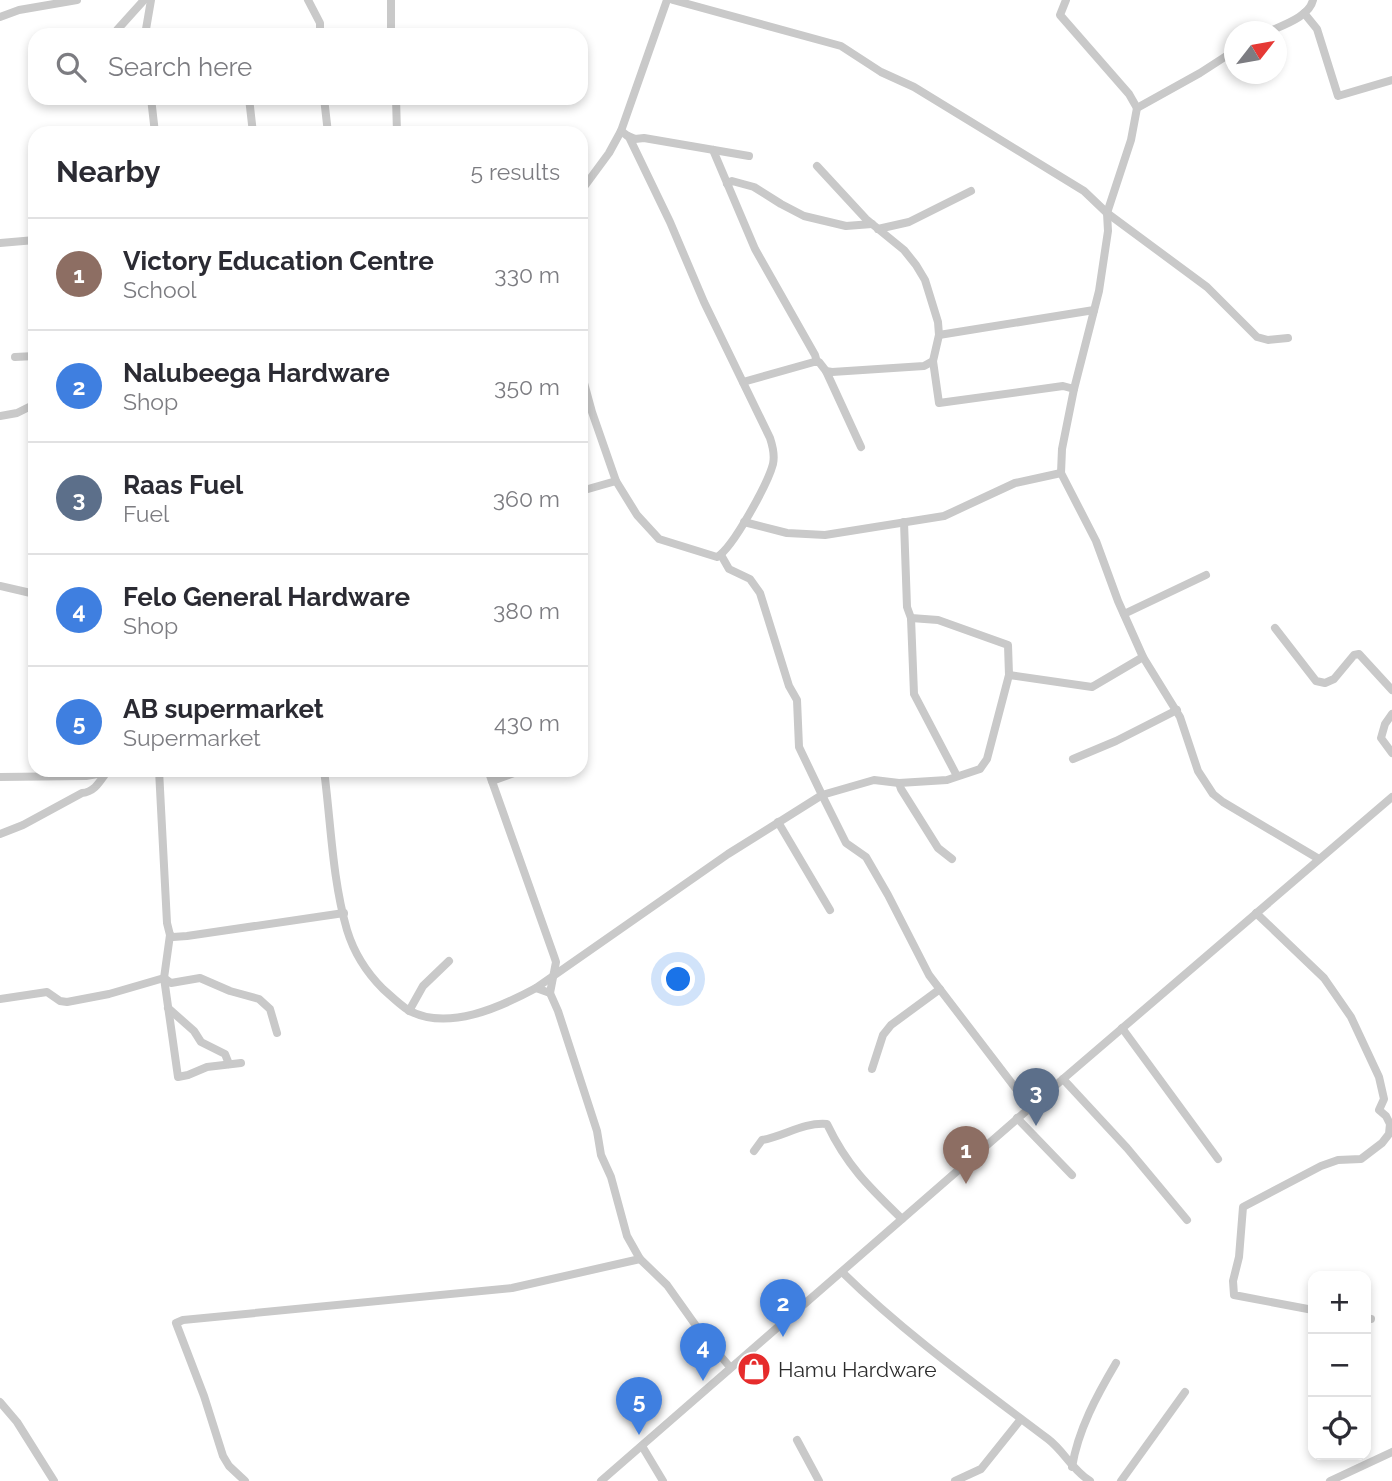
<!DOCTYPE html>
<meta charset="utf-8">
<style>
:root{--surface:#fff;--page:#f2f2f3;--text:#2b2b33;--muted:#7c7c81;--line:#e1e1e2;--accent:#ea580c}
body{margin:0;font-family:Raleway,sans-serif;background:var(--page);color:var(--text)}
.controls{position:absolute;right:21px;bottom:21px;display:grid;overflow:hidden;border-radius:14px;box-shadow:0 4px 10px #0003}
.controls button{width:63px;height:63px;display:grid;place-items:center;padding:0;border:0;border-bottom:2px solid var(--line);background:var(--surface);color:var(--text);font:35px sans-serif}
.compass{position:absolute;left:1224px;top:21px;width:63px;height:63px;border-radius:50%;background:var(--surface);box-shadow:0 4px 10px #0003;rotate:59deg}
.you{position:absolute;left:679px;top:980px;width:24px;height:24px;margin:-18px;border:5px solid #fff;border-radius:50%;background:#1a73e8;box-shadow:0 0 0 10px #1a73e833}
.badge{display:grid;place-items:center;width:46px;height:46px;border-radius:50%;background:var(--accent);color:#fff;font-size:23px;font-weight:700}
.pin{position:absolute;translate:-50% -58px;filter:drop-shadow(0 2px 4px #0008)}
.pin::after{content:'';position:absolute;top:37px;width:24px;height:21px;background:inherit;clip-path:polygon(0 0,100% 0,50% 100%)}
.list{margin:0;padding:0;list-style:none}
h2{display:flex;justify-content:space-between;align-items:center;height:91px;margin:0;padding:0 28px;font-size:30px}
h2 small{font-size:23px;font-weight:400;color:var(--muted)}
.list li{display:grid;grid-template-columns:46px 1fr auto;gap:21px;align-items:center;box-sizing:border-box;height:112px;padding:0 28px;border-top:2px solid var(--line)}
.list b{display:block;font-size:26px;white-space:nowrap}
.list p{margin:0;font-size:23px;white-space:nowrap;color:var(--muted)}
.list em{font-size:23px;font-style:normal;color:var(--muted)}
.icon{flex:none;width:38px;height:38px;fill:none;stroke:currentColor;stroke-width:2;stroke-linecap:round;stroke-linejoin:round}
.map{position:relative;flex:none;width:1392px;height:1481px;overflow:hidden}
.search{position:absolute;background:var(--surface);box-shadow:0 4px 10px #0003;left:28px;top:28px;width:560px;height:77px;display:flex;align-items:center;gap:18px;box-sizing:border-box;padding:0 24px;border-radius:21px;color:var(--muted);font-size:26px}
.panel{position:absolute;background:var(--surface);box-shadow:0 4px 10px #0003;left:28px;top:126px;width:560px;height:651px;border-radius:21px}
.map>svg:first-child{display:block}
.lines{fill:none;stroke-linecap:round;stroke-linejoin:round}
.street{stroke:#c9c9c9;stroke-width:8}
.labels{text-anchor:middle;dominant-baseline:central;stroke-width:7;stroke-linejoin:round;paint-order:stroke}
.poi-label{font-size:21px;fill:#2c2c2c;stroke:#fff;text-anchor:start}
</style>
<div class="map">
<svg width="1392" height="1481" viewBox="0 0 1392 1481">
<rect width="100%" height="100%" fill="#fff"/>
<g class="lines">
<!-- street -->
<g class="street">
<polyline points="308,0 320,23 320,35"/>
<polyline points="673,0 841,46 881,72 914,87 1084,191 1107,213 1207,287 1257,337 1268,340 1288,338"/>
<polyline points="1066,0 1060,15 1129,94 1137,108"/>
<polyline points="1304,13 1317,29 1338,96 1392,80"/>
<polyline points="0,17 19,10 77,0"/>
<polyline points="117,30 144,0"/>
<path d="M1268,32C1283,25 1309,17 1313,0"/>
<polyline points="145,35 151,0"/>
<polyline points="391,35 391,0"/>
<polyline points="1234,51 1200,73 1137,108 1131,140 1107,213 1108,231 1099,291 1074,389 1062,449 1061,473 1096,541 1118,601 1143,657 1180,717 1198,771 1213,794 1223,802 1319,859"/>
<polyline points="151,98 155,133"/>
<polyline points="249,98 253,133"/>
<polyline points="324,98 328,133"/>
<polyline points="396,98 397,133"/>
<polyline points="628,136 635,139 644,138 749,156"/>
<polyline points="713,150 755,249 815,355 817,362"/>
<polyline points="727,184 732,181 754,187 781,204 804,216 846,226 872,224"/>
<polyline points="581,191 609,153 621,131 667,0"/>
<polyline points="878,229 909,222 971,191"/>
<polyline points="0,243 35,240"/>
<polyline points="939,335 1094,310"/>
<polyline points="15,357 35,356"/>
<polyline points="933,361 939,403 1063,386 1074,389"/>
<polyline points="826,371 861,447"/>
<polyline points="581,372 592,412 616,481"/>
<polyline points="743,382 814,362 819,362 826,371 832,372 924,366 933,361 939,335 938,322 925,280 916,265 904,250 866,219 817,166"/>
<polyline points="0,416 17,413 29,407"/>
<path d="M581,491L616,481L637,515L659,539L717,557C733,548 768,483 773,464C775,455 773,447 770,438L704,302L670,222L629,137L621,131"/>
<polyline points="744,522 787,533 825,535 944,516 1015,483 1061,473"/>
<polyline points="904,522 907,607 911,618 914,694 957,776"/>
<polyline points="0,586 35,594"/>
<polyline points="1124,614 1206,575"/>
<polyline points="911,618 938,620 1008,645 1009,675"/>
<polyline points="1275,628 1316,681 1325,683 1334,679 1354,655 1359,654 1392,690"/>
<polyline points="1392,714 1385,724 1381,738 1392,753"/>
<polyline points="1073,759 1116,741 1177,710"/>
<polyline points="159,770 167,923 170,935 173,937 187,936 344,913"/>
<path d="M324,770C331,823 332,878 347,930C354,953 366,972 383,989C391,996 399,1004 408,1010C447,1032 501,1007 536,988L550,993L558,1011L597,1131L601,1155L611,1177L627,1236L640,1259L667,1285L704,1337L730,1367"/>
<polyline points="488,770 554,956 556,962 550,993"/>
<polyline points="0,777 86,776 120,770"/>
<polyline points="492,781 522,770"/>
<polyline points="899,783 901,789 938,848 952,859"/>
<polyline points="778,822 830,910"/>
<path d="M0,834L23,825L82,793C94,792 99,783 106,773"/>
<polyline points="1256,913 1324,978 1351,1017 1379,1077 1384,1099 1379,1110 1386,1116 1390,1124 1389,1134 1382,1143 1361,1159 1338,1160 1321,1166 1243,1207 1239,1257 1233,1281 1234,1295 1313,1310"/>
<polyline points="170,935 164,978 178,1077 188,1075 207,1067 241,1063"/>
<polyline points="536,988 728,854 822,795 799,747 797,700 789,686 760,593 750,579 729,569 721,555"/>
<polyline points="0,999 47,992 60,1001 67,1002 109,994 164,978 171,983 200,978 230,991 259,999 270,1009 277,1033"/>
<polyline points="168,1008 194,1031 201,1042 225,1054 229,1064"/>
<polyline points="409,1011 423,986 449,961"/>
<polyline points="1122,1028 1218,1159"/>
<polyline points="872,1069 883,1035 891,1025 940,989"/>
<polyline points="1063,1079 1127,1148 1187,1220"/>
<polyline points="1030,1107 929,975 888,895 866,857 846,843 822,795 874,780 899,783 947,780 980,769 987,759 1009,675 1092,687 1143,657"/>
<polyline points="1017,1118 1072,1175"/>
<path d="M754,1151L762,1140C785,1136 803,1122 827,1124C847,1166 869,1187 902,1219"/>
<path d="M842,1272C905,1334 978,1386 1048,1439C1064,1451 1072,1470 1090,1481"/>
<polyline points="1366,1318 1371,1319"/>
<polyline points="0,1402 17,1422 54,1481"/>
<polyline points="797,1440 819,1481"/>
<polyline points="642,1446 663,1481"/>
<path d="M1072,1467C1078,1430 1097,1395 1116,1363"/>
<polyline points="245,1481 229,1466 223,1456 204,1396 176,1323 183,1320 512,1288 640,1259"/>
<polyline points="601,1481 1063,1079 1392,797"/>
<polyline points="955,1481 981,1469 1021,1419"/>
<polyline points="1121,1481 1185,1392"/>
<polyline points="1330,1481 1392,1452"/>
</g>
</g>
<!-- icons -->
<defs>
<symbol id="shop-disc" viewBox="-11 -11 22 22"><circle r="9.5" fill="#e62c2c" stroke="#fff"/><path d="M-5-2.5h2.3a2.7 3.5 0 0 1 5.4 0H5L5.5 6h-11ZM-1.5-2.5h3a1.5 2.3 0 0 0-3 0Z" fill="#fff"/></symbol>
</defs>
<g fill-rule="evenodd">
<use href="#shop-disc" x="735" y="1350" width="38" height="38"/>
</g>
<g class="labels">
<!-- poi labels -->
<g class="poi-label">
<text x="778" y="1369">Hamu Hardware</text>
</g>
</g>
</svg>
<div class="controls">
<button>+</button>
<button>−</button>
<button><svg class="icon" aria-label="locate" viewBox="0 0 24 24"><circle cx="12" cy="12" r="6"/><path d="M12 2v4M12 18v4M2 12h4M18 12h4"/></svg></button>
</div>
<svg class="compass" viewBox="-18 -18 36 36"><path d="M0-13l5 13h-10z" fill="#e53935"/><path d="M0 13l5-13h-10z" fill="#7c7c81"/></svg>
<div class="you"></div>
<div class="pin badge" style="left:966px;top:1184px;background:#8d6e63">1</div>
<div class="pin badge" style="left:783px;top:1337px;background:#3f7fe0">2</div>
<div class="pin badge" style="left:1036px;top:1126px;background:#5c6f8a">3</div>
<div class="pin badge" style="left:703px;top:1381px;background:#3f7fe0">4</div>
<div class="pin badge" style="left:639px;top:1435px;background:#3f7fe0">5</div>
<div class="search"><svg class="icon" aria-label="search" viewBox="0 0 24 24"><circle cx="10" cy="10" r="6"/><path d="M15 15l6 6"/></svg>Search here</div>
<section class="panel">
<h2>Nearby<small>5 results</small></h2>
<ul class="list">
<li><span class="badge" style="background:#8d6e63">1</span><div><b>Victory Education Centre</b><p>School</p></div><em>330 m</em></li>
<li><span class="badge" style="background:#3f7fe0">2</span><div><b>Nalubeega Hardware</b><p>Shop</p></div><em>350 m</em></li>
<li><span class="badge" style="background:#5c6f8a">3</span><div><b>Raas Fuel</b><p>Fuel</p></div><em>360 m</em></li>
<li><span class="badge" style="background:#3f7fe0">4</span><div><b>Felo General Hardware</b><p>Shop</p></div><em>380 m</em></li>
<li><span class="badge" style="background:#3f7fe0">5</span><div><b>AB supermarket</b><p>Supermarket</p></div><em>430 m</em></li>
</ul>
</section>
</div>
